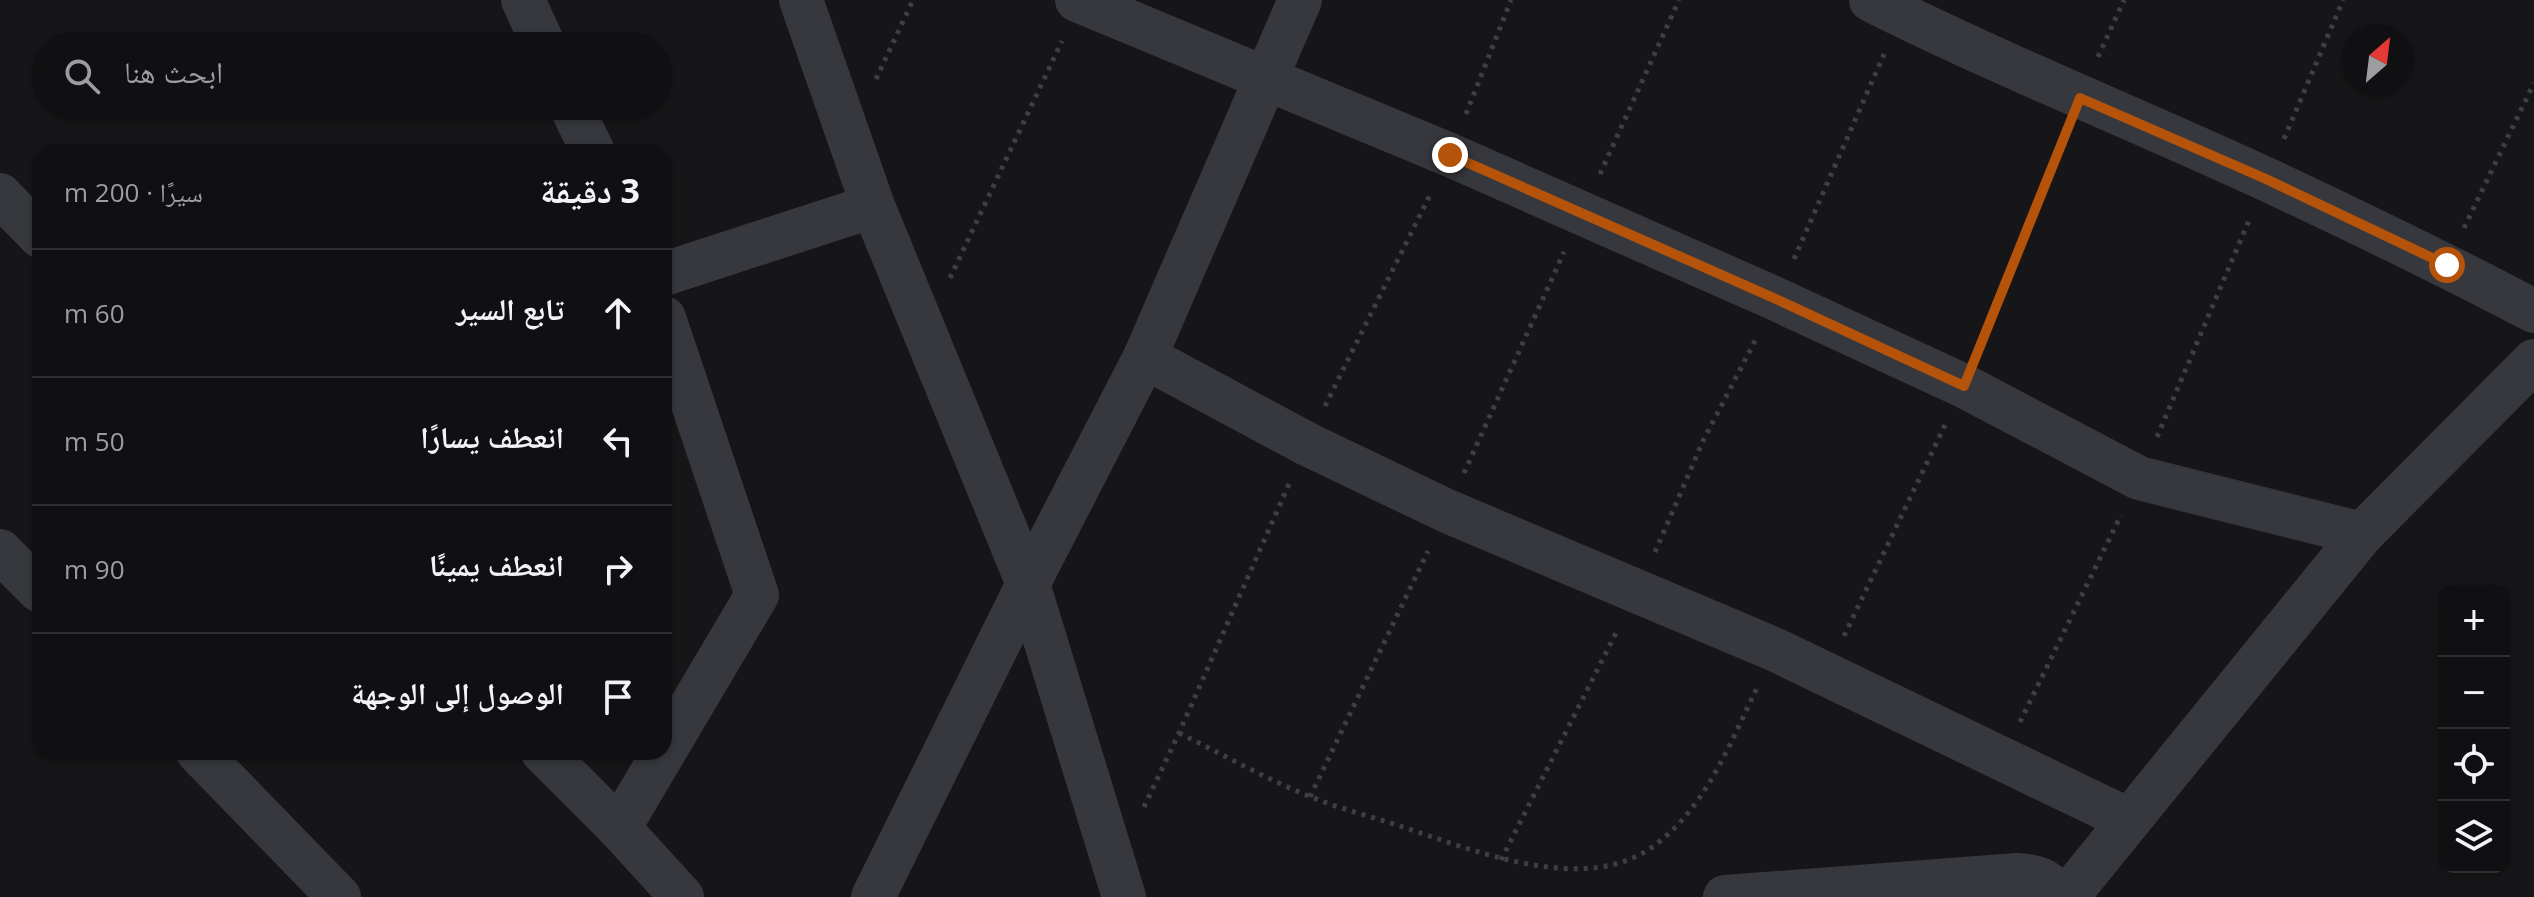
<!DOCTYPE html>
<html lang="ar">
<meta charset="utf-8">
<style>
:root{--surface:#101012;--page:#19191b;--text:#f1f3f6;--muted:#9c9d9f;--line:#303032}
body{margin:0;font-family:"Open Sans","Noto Naskh Arabic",sans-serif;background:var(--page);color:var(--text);direction:rtl}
.controls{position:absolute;right:24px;bottom:24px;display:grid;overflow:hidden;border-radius:16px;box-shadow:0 2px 6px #0004}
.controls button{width:72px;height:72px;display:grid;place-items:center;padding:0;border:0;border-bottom:2px solid var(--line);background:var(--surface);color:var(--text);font:40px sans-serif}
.compass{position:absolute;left:2342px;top:24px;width:72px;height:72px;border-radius:50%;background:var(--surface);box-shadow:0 2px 6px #0004;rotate:28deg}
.stop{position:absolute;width:24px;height:24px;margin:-18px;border:6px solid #b45309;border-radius:50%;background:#fff}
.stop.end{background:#b45309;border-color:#fff;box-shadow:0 2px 8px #0008}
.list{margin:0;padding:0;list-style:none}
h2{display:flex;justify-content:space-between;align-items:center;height:104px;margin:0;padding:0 32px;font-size:34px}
h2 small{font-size:26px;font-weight:400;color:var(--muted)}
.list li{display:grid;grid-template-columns:52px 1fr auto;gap:24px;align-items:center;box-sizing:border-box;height:128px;padding:0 32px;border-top:2px solid var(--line)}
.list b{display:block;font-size:30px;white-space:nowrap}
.list em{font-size:26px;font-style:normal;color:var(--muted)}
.icon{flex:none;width:44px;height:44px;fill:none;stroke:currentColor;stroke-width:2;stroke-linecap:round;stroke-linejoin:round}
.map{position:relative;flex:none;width:2534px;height:897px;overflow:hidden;direction:ltr}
.search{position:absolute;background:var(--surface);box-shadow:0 2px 6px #0004;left:32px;top:32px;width:640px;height:88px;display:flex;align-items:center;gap:20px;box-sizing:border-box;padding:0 28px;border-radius:44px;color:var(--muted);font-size:30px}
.panel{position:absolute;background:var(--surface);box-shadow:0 2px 6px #0004;left:32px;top:144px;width:640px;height:616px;border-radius:24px;direction:rtl}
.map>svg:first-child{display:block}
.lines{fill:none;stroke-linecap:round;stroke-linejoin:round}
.path{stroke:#3d3f44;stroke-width:5;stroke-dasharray:4 6;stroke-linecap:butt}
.minor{stroke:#37383d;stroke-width:44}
.route{stroke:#b45309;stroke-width:10}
</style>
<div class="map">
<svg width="2534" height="897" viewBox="0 0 2534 897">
<rect width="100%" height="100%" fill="#161618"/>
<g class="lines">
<!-- path -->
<g class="path">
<polyline points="2098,57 2124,0"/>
<polyline points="876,79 913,0"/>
<polyline points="1466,114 1511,0"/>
<polyline points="2284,139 2343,0"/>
<polyline points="1600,174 1679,0"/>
<polyline points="2464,228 2534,83"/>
<polyline points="1794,259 1885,52"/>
<polyline points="950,278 1062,41"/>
<polyline points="1980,346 2064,137"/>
<polyline points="1325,406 1431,193"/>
<polyline points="2157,437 2250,218"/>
<polyline points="1464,473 1564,252"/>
<polyline points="1655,552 1703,441 1757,337"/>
<polyline points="1844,636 1945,425"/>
<polyline points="2020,722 2121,515"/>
<path d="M1179,733C1222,754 1266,779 1311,797C1341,809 1373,817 1403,827C1475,851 1587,897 1655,845C1706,807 1730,743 1757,688"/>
<polyline points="1310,797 1428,551"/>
<polyline points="1144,807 1179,733 1289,484"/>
<polyline points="1501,860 1618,629"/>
</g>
<!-- minor -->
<g class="minor">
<polyline points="523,0 544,46"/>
<polyline points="801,0 873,206 1028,584 1124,897"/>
<polyline points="1077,0 1450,155 1776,299 1964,386 2139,478 2362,534"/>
<path d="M1871,0C2001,65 2136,119 2268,180C2358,222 2446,265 2534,311"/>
<polyline points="571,106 593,152"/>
<polyline points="0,195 40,236"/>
<polyline points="664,274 873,206"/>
<polyline points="1145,357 1307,444 1447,511 1776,650 2129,820"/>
<polyline points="0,551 40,591"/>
<polyline points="198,752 339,897"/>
<polyline points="543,752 619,828 682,897"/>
<polyline points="619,828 757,595 664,318"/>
<polyline points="873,897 1028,584 1145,357 1300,0"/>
<path d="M1725,897L2017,875C2036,876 2049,879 2057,897"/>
<polyline points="2067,897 2362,534 2534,361"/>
</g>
</g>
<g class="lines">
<!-- route -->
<polyline class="route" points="1450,155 1776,299 1964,386 2080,98 2266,179 2447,265"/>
</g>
</svg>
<div class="controls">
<button>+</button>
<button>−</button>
<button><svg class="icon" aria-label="locate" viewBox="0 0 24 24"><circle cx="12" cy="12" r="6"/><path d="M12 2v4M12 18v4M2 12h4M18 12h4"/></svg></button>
<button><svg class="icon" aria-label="layers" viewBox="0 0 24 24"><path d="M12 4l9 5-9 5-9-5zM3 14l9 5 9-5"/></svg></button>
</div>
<svg class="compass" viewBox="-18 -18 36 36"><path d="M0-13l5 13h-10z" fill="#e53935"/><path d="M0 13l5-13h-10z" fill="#9c9d9f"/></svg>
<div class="stop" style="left:2447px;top:265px"></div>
<div class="stop end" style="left:1450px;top:155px"></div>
<div class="search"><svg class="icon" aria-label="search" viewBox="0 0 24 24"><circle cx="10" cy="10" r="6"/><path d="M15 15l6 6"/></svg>ابحث هنا</div>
<section class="panel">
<h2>3 دقيقة<small>سيرًا · 200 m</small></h2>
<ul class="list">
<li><svg class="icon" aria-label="ahead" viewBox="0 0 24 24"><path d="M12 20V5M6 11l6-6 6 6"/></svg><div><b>تابع السير</b></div><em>60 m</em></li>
<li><svg class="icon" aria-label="left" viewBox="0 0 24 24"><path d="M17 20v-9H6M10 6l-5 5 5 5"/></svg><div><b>انعطف يسارًا</b></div><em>50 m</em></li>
<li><svg class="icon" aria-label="right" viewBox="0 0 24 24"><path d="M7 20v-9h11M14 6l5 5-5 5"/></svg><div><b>انعطف يمينًا</b></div><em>90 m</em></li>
<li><svg class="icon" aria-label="arrive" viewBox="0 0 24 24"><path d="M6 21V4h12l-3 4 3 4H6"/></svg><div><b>الوصول إلى الوجهة</b></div></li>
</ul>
</section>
</div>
